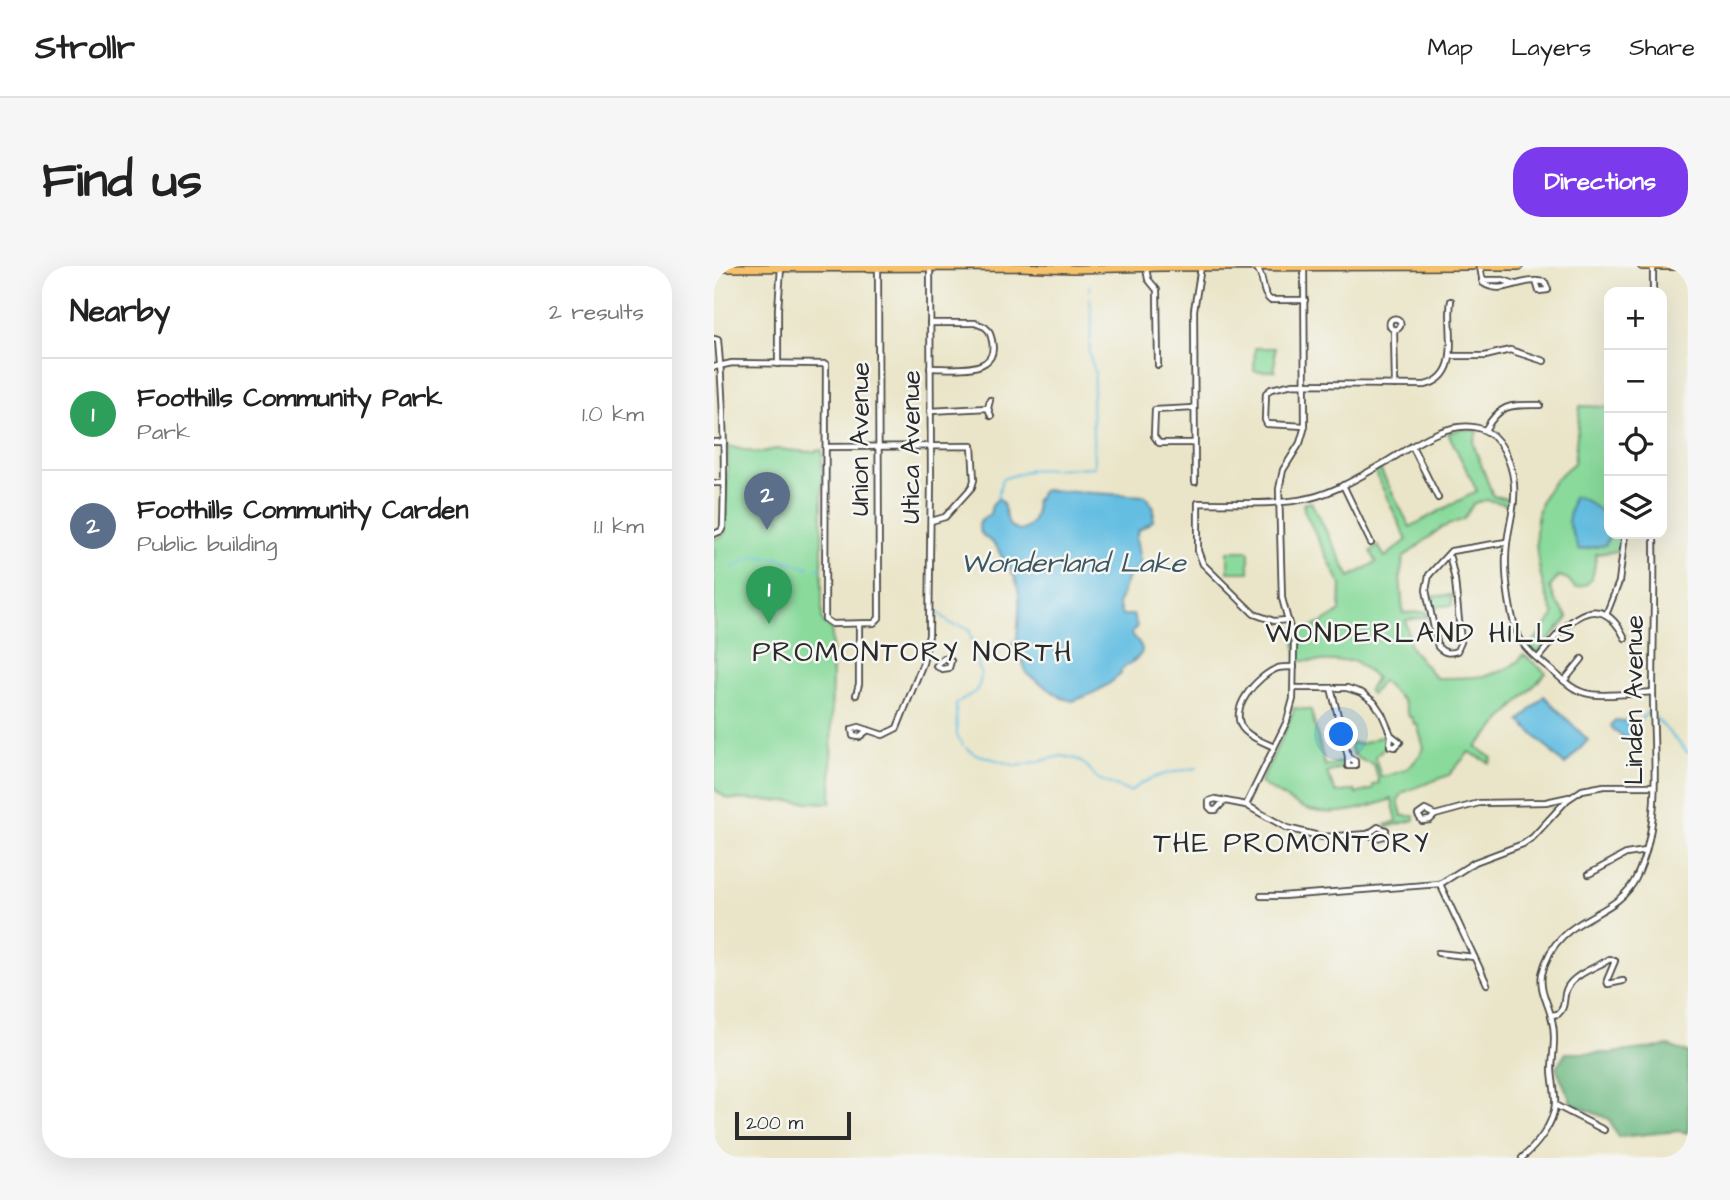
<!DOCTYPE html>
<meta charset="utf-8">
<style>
:root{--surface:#fff;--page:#f6f6f6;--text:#222;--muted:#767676;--line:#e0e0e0;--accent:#7c3aed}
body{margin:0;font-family:"Architects Daughter",sans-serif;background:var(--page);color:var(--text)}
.controls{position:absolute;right:21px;top:21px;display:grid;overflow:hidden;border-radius:14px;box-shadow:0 7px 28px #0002}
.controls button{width:63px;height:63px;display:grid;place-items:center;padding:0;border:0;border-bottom:2px solid var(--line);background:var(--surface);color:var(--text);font:35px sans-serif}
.scale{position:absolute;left:21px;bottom:18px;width:116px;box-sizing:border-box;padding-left:7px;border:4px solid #2b2b2b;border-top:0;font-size:19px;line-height:24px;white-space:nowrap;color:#2b2b2b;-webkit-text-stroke:5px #f6f6f2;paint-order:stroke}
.you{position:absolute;left:628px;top:469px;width:24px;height:24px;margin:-18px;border:5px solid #fff;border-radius:50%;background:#1a73e8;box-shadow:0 0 0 10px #1a73e833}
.badge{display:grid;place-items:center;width:46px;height:46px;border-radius:50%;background:var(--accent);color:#fff;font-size:23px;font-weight:700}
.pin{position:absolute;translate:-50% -58px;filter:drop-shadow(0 2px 4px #0008)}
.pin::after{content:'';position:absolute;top:37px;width:24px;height:21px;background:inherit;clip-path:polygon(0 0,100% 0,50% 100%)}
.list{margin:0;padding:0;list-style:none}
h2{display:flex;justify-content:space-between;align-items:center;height:91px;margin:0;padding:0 28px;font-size:30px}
h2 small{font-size:23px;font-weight:400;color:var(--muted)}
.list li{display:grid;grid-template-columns:46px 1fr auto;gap:21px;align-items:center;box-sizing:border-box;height:112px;padding:0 28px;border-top:2px solid var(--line)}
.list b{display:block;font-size:26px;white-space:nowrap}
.list p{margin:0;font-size:23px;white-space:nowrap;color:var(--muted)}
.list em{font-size:23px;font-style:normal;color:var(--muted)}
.icon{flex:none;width:38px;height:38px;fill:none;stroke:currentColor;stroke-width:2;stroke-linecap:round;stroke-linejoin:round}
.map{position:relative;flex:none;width:974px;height:892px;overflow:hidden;border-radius:28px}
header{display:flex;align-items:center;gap:42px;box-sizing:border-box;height:98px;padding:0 35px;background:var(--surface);border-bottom:2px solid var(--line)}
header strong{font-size:33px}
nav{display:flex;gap:38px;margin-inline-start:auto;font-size:24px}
.intro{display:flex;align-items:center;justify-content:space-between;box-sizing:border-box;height:168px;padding:0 42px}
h1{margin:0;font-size:49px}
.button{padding:18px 32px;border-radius:28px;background:var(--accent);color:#fff;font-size:24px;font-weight:700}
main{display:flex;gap:42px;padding:0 42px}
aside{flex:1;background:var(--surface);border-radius:28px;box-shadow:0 7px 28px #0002}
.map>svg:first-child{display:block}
.green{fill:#89da9b;stroke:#5a8263;stroke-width:2}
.forest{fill:#6eba83;stroke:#4c7257;stroke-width:2}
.water{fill:#64bee2;stroke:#487486;stroke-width:2}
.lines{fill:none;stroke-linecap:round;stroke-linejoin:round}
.stream{stroke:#64bee2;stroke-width:2}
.street-casing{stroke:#484743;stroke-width:8}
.primary-casing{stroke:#484743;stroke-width:10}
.street{stroke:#fff;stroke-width:4.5}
.primary{stroke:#f6c16b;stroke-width:7}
.labels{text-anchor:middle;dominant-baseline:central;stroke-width:5;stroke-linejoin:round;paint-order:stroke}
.street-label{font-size:26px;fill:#2b2b2b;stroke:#f6f6f2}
.water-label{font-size:28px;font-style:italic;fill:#3c5762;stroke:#f6f6f2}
.neighbourhood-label{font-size:28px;letter-spacing:2px;fill:#2b2b2b;stroke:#f6f6f2}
</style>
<header>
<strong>Strollr</strong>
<nav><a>Map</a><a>Layers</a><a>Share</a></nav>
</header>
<div class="intro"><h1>Find us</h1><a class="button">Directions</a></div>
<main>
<aside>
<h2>Nearby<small>2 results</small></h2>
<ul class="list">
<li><span class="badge" style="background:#2e9e5b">1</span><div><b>Foothills Community Park</b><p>Park</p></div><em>1.0 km</em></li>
<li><span class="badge" style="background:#5c6f8a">2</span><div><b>Foothills Community Carden</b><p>Public building</p></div><em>1.1 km</em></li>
</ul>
</aside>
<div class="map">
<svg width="974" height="892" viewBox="0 0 974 892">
<rect width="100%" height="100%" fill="#f6f6f2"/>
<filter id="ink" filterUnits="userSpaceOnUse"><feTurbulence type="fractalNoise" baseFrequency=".0143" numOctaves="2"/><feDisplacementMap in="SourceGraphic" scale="14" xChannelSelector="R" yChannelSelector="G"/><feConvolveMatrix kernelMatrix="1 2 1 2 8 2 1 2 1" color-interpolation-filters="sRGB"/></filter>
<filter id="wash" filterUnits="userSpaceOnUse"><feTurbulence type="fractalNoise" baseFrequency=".00686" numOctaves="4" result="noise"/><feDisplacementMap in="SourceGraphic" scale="28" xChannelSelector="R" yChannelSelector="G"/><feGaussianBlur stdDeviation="1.57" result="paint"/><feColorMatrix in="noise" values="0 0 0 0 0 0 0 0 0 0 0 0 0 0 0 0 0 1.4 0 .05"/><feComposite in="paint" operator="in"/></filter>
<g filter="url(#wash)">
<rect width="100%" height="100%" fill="#eae5c8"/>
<!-- green -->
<g class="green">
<polygon points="541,82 561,82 561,105 540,105"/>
<path d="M866,140L895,141V268H905V285L882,288C880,305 881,320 861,322L854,313L845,310L836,321L841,334L854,352L824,387L816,380L840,349C826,319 813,262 830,230C837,216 848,207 860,197Z"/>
<path d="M748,163L763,165L759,177L779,230L797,233L796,239L773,234L760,237L750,253L727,262L690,291L686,310L689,347L713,346L714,351L692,354L696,381L722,412C753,412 789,414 810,389L832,407L762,481L778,492L776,497L755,486L735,509L690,526L684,534L688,550H700V554L674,561L672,559L683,555L678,533C653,542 622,551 596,544C579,539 562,526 546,517L573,461L580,442L597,444L611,500L628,496L629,501L613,507L622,527L641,524L642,528L659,523V519L665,517L660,498C645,494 638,492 635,477L647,478L673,468V479L661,491L667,511C690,506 698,503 710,482L703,458H700L698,451H695L689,435L668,415L658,428L654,425L662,412L641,395H583L580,362C598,364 612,356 626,345L627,319L591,247L589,238L597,236L636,311L662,296L657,285L664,280L671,291L693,274L661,206L666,203L696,261L763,225L734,167Z"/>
<polygon points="14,180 43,187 62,183 94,186 108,184 108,353 111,359 118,363 117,537 18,533 12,532 0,523 0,273 8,270 11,266"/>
<rect x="514" y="285" width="21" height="21"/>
<polygon points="737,329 738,339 717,341 716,331"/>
</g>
<!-- forest -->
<polygon class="forest" points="955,780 974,787 974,867 965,865 904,871 895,853 858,838 842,801 852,787 897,787"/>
<!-- water -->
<g class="water">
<path d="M329,224L431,230L440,241L439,255L424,265L422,272L427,300L415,308L404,338L408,349H419L423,360L417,368C439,388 424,390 407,404V408C393,421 378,429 359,435L348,432L313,408L303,380H296L303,373C305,342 311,319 290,294C286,290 285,284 282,280C277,274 269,272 266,265C262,256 270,252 276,248L278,239L284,232L289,238L295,259L305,265C319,262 324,248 321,236Z"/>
<path d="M859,231C867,231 869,233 875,237C891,247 904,258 891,279L865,284L854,256Z"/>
<polygon points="830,430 874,474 851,499 806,455"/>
<polygon points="901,454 919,456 923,461 922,470 911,472 900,464 897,460"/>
</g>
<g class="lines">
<!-- stream -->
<g class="stream">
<polyline points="375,20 376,25"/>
<polyline points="283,233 288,213 317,204 380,201 378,135 381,107 375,87 378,54 376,32"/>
<polyline points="38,291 65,292 95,302"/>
<polyline points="19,302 33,293"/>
<polyline points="102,303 107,303"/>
<polyline points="224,346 237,358 242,360"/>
<polyline points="245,359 255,364 267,409 266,417 262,425 242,438 243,470 249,479"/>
<polyline points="942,452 974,487"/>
<polyline points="921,459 933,447 937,449"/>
<path d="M252,482L261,488L304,500L348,490L363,493L374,501L382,512L416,526C434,509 460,506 483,502"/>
</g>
</g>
</g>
<g filter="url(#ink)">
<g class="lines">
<defs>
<g id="street">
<polyline points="939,0 939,26"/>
<path d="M542,1C552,13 546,25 556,34H591"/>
<path d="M766,1L769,17C786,29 804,14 822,15"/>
<polyline points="432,2 434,13 443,24 444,99"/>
<polyline points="768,14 789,14 801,18"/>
<polygon points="822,15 831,16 834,24 825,25"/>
<circle cx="681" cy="58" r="5.5"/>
<path d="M216,57H261L271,61L275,65C293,110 243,102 216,102"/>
<polyline points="680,64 681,119"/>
<path d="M0,73L4,74C10,136 11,199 9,261L7,265L0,268"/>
<polyline points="736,90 771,90 796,84 830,95"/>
<polyline points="64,98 64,43 67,2"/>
<polyline points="0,101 18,97 112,98 111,353 118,358 160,357 165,352 165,343 164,2"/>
<polyline points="274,142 276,134"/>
<polyline points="480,142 441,144 440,170 445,177 480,177"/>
<polyline points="216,145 274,142 277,150"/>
<path d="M591,160L553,158L551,154L552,127L557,123L579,118L711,119C750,110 732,63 737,35"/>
<path d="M771,164C787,137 796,139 826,139"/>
<polyline points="0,176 10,176"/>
<polyline points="698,180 724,232"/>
<polyline points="112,181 258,180 260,214 258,221 231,251 217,255"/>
<polyline points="481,216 480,44 487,1"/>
<polyline points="0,217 10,217"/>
<polyline points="629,219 657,277"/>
<path d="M736,292L741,314L747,376L743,385C735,388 730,387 724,381L712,324L715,309L737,285L792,276"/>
<polyline points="892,349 905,316 911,268"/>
<path d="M574,354L560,355L540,348L489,298L484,285V237C517,237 552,239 585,234C616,230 645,211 672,196C697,181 733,154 764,162C791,169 802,207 800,232C799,251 792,270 792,290C791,311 796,354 806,373C813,385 825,394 836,403C848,413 860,426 876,428C892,431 921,427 939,426"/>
<polygon points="230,392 237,395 235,402 228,403 222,400"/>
<path d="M824,392C847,364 882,315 911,372"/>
<polyline points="850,415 868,393"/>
<polyline points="580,422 633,422 648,427 660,436 668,448 677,469 676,480 681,481 686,476 677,469"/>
<polyline points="617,422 633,486 634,491 641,495 641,500 634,500 634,491"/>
<polyline points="142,429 145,418 145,359"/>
<polygon points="145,461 154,464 145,471 139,470 138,463"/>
<polyline points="154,464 169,469 183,462 209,397 215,369 217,214 216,2"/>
<path d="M560,481C551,477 538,472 531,465C511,445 544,409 564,402C569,401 576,401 580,401"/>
<polyline points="510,535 502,544 498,544 495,541 495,535 501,533 532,539 573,562 609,571 654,568"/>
<polyline points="532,539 573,455 579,433 580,377 568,332 565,223 569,204 586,177 591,160 590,1"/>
<polygon points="711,544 721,549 716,554 708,555 704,549"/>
<polyline points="721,549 765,537 832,536 855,531"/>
<polygon points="664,561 672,564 670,570 663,572 654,568"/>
<polyline points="875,608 912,588 932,585"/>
<polyline points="726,618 773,718"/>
<polyline points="547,630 568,630 726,618 761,596 809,578 819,571 853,534 868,524 890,520 939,520"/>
<polyline points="724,687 760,691"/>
<path d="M837,749L844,748C853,740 848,732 853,722C860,708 883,701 896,693L901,695L893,714L894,718L909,715"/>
<polyline points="841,839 890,864"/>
<path d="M808,892C823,879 839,859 841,839C842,826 838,814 838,802C839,785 842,770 838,754C835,738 825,725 828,708C842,647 901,655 922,612C949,556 939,487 939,428C939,374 941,321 940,268"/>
</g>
<g id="primary">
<polyline points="766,0 805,0"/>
<polyline points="928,0 974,0"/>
<polyline points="0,2 306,1 360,3 449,1 758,0"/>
</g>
</defs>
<!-- street casing -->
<use href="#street" class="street-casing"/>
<!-- primary casing -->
<use href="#primary" class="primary-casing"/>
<!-- street -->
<use href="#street" class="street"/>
<!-- primary -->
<use href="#primary" class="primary"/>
</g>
</g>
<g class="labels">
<!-- street labels -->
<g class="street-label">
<text transform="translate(146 173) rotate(-90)">Union Avenue</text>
<text transform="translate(197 181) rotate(-90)">Utica Avenue</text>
<text transform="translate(920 434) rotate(-90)">Linden Avenue</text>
</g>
<!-- water labels -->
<g class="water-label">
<text x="359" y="297">Wonderland Lake</text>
</g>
<!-- neighbourhood labels -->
<g class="neighbourhood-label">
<text x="707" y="367">WONDERLAND HILLS</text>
<text x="199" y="386">PROMONTORY NORTH</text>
<text x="578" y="577">THE PROMONTORY</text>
</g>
</g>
</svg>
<div class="controls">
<button>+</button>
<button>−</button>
<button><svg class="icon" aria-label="locate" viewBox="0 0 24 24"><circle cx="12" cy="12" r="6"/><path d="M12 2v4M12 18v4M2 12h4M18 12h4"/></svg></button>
<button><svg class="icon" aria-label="layers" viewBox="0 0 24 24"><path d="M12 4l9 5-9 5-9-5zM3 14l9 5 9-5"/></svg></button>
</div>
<div class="scale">200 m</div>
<div class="you"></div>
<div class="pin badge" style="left:55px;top:358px;background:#2e9e5b">1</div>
<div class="pin badge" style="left:53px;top:264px;background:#5c6f8a">2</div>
</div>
</main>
